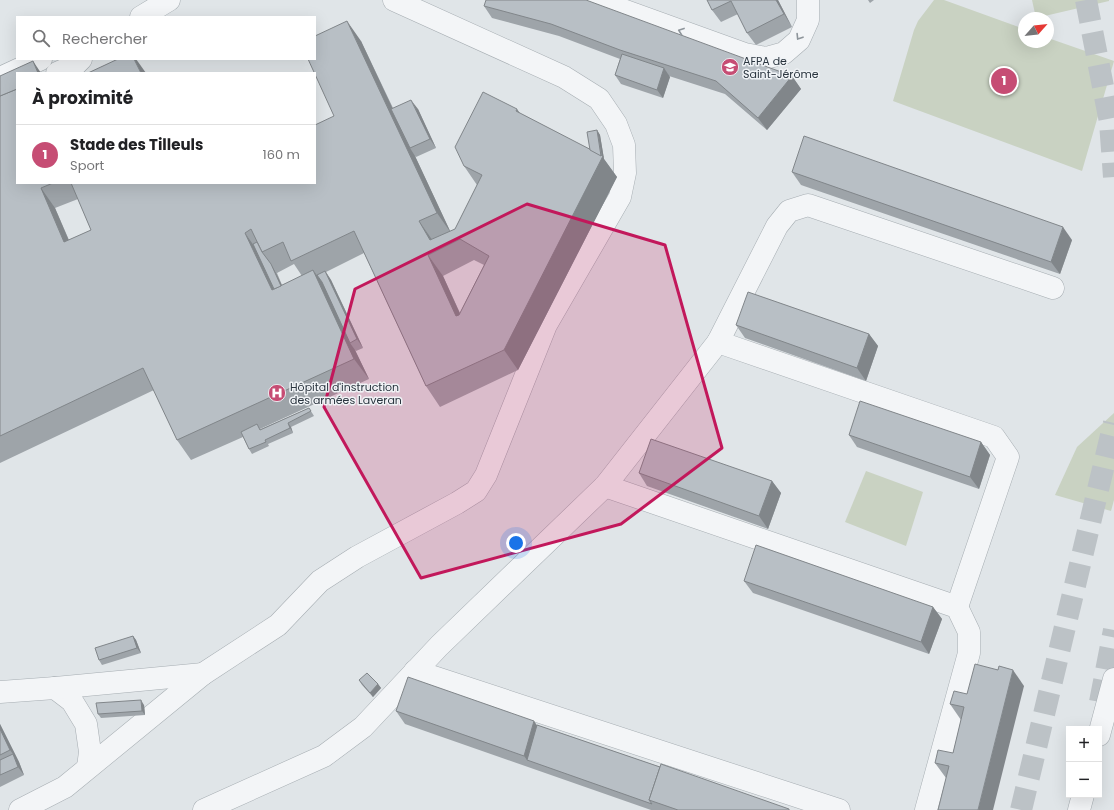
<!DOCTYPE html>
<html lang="fr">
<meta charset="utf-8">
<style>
:root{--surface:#fff;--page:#f6f6f6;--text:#202124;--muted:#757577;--line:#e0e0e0;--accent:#c64d74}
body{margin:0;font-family:Poppins,sans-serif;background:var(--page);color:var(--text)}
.controls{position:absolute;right:12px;bottom:12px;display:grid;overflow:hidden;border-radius:0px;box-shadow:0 4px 16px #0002}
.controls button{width:36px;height:36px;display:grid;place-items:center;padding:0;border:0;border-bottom:1px solid var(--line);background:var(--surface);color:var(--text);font:20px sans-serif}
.compass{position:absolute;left:1018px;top:12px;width:36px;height:36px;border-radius:50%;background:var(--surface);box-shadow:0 4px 16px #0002;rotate:63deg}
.you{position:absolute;left:516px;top:543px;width:14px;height:14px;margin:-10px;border:3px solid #fff;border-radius:50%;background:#1a73e8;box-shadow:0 0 0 6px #1a73e833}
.badge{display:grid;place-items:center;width:26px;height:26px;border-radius:50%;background:var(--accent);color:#fff;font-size:13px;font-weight:700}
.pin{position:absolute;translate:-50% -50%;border:2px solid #fff;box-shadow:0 1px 4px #0006}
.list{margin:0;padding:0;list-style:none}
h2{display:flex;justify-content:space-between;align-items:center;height:52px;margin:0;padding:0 16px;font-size:17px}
h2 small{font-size:13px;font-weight:400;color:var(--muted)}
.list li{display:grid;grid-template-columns:26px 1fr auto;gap:12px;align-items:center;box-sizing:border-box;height:60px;padding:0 16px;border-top:1px solid var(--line)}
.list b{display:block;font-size:15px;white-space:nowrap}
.list p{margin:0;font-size:13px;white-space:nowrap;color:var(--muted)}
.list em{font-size:13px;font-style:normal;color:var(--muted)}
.icon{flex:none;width:22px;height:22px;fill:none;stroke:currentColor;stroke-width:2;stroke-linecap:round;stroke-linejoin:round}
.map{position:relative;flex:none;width:1114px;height:810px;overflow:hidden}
.search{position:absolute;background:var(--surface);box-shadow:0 4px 16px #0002;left:16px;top:16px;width:300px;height:44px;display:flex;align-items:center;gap:10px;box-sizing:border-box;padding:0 14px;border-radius:0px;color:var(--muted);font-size:15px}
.panel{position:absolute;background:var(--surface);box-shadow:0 4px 16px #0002;left:16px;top:72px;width:300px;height:112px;border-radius:0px}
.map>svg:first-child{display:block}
.green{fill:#c9d2c2}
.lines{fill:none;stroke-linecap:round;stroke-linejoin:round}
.highway-tunnel{stroke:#bcc2c6;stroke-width:22;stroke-dasharray:22 11;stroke-linecap:butt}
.minor-casing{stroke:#a6adb2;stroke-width:23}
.minor{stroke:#f3f5f7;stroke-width:22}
.wall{fill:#9ea4a9;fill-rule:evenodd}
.shaded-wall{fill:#81868a}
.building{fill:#b8bfc5;stroke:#81868a;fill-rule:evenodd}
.oneway{stroke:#8e959b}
.marked{fill:#c2185b;fill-opacity:0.2;stroke:#c2185b;stroke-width:3;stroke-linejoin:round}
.labels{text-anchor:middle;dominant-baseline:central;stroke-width:3;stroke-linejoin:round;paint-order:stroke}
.poi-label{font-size:11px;fill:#2a353f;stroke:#f0f3f6;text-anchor:start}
</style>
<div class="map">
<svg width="1114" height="810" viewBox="0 0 1114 810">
<rect width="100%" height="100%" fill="#e0e5e8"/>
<!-- green -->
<g class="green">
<polygon points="934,0 944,0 1024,29 1024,42 1048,42 1048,38 1114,61 1082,171 893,101 914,30 918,21"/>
<polygon points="1032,0 1109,0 1109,1 1036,18"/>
<polygon points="1114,413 1114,500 1111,511 1055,495 1077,447"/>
<polygon points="866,471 923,492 906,546 845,522"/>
</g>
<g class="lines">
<!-- highway-tunnel -->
<g class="highway-tunnel">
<polyline points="1086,0 1110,122 1114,177"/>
<polyline points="1100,702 1114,630"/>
<polyline points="1021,810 1114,423"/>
</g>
<defs>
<g id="minor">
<polyline points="595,0 745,54 766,58 784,53 799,40 808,20 808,0"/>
<polyline points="141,17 169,0"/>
<polyline points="57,73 75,65 81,59"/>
<polyline points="0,78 41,59"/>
<polyline points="718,342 994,437 1008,457 957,607"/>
<polyline points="605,486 957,607 969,632 969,653 926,810"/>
<polyline points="415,671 839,810"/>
<polyline points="55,688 72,701 86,724 90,752 88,767"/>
<polyline points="0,692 55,688 203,674"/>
<polyline points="1099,735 1114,679"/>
<polyline points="20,810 65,787 203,674 278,625 320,581 357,557 457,503 476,491 486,475 546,325 620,197 625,173 624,145 616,124 599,99 564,77 394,0"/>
<polyline points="204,810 324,756 363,727 439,646 605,486 718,342 777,226 789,211 808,205 1053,288"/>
<polyline points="1079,810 1083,795"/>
</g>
</defs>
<!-- minor casing -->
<use href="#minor" class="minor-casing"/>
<!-- minor -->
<use href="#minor" class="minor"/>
</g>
<!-- wall -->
<g class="wall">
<polygon points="707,0 778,0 792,27 756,45 747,33 738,14 721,22 712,10"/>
<polygon points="868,0 874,0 870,3"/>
<polygon points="484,6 792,76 801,89 767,130 725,94 669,76 670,77 663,98 621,84 615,75 620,59 559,36 492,18"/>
<path d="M361,41L393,108L418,109L436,148L416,157L415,156L450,231L455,229L477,185L464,166L521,114L590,150L597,130L600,135L604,159L617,177L518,370L440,407L426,386L364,253L326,272L331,280L363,348L356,351L355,350L369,379L260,429H261L309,408L314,416L291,427L293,433L268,444L269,446L252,454L249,449L243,437L191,460L177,440L154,390L0,463V76L39,70L17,183H315L334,116ZM78,199L91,230L69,240L55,208ZM474,260L484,265L460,313L443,276ZM294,264L302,276L282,285L277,273Z"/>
<polygon points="792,172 1072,240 1060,274 801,185"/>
<polygon points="736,325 869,334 878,346 866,381 745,338"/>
<polygon points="849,435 981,442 990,455 979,489 857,447"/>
<polygon points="639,473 772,481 781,493 768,529 647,486"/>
<polygon points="744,581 933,607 942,619 929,654 753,593"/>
<polygon points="133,636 136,640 141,653 102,665 99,660"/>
<polygon points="359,680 378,684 381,688 373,697 362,685"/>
<polygon points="1024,686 946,778 935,763 953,753 961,720 950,704 967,694"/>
<polygon points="144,705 145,715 101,718 98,714"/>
<polygon points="396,711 537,725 660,767 790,810 651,810 405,724"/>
<polygon points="0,724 19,762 24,775 0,787"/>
</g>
<!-- shaded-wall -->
<g class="shaded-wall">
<polygon points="776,0 778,0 792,27 784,14"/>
<polygon points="347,21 361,41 411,148 410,148 415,156 451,233 437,213"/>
<polygon points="134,59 136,59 146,73 141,73"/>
<polygon points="33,61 41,73 38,73"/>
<polygon points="664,68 670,77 663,98 657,90"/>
<polygon points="792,76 801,89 767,130 758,118"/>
<polygon points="411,100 418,109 436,148 430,139"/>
<polygon points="517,109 531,129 516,111"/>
<polygon points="597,130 600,135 604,159 617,177 518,370 504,350 602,157"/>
<polygon points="41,188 55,208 78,262 64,242"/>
<polygon points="419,221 433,241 430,240"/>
<polygon points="1063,227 1072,240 1060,274 1051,262"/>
<polygon points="245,233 259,253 286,310 272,290"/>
<polygon points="428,255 443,276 470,336 456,316"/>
<polygon points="271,264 276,273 288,298 283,291"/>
<polygon points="313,270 328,290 350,343 355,350 369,379 354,359"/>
<polygon points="325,271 331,280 363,348 357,339"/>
<polygon points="869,334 878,346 866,381 857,368"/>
<polygon points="288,423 291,427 293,433 290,428"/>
<polygon points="981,442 990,455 979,489 970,477"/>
<polygon points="772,481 781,493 768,529 759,516"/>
<polygon points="933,607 942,619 929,654 921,642"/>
<polygon points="133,636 136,640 141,653 137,648"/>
<polygon points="1013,670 1024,686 993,810 978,810"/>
<polygon points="378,684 381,688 373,697 370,693"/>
<polygon points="141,700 144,705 145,715 142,711"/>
<polygon points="534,721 543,734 527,760 524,756"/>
<polygon points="0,724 19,762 24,775 18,767 13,754 10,750 0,729"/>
</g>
<!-- building -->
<g class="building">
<polygon points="486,0 586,0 792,76 758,118 716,81 620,50 551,24 484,6"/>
<polygon points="707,0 776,0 784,14 747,33 731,1 712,10"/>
<path d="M347,21L437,213L419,221L430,240L455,229L482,175L464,166L455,147L483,92L517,109L516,111L603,156L504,350L426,386L354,231L291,261L283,242L262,252L251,229L245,233L272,290L313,270L354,359L177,440L143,368L0,436V96L17,89V183H53L41,188L64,242L91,230L71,183H315V125L334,116L308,59H315V36ZM460,239L489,256L459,315L456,316L428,255Z"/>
<polygon points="622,54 664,68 657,90 615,75"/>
<polygon points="118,59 134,59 141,73 88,73"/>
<polygon points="33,61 38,73 17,73 17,89 0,96 0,76"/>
<polygon points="411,100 430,139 410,148 391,109"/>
<polygon points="597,130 601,156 590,150 587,132"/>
<polygon points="804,136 1063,227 1051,262 792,172"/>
<polygon points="257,242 262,252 271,264 281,286 274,289 253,244"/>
<polygon points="325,271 357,339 350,343 322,282 317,275"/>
<polygon points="748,292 869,334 857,368 736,325"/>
<polygon points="860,401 981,442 970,477 849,435"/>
<polygon points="309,408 311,411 288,423 290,428 265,440 266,442 249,449 241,432 257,424 260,430"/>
<polygon points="651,439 772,481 759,516 639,473"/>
<polygon points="756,545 933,607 921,642 744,581"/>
<polygon points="133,636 137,648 99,660 95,648"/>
<polygon points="975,664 998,670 999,666 1013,670 978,810 938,810 949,766 935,763 938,750 953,753 964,707 950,704 954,691 967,694"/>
<polygon points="367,673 378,684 370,693 359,680"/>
<polygon points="408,677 534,721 524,756 396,711"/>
<polygon points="141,700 142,711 98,714 96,703"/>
<polygon points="537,725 660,767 649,800 652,804 527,760"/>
<polygon points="0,729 10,750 0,755"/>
<polygon points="13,754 18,767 0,775 0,760"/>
<polygon points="661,764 789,809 789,810 678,810 649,800"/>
</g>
<!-- one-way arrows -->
<defs><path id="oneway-chevron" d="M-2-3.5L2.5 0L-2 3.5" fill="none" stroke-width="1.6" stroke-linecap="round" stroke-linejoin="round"/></defs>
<g class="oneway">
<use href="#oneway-chevron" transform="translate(681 31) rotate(-160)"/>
<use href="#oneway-chevron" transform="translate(799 37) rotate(122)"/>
</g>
<!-- marked area -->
<path class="marked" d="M527,204L665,245L722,448L621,524L421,578L324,407L355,289Z"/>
<!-- icons -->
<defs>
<symbol id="school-disc" viewBox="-11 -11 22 22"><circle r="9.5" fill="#c64d74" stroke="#f0f3f6"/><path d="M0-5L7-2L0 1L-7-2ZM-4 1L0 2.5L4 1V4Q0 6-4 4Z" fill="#fff"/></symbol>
<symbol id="hospital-disc" viewBox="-11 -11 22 22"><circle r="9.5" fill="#c64d74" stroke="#f0f3f6"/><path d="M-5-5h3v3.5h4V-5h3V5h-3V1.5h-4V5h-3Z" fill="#fff"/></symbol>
</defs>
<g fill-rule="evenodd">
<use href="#school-disc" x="720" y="57" width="20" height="20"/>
<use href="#hospital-disc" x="267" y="383" width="20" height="20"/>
</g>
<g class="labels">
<!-- poi labels -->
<g class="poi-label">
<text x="743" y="61">AFPA de<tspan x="743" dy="13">Saint-Jérôme</tspan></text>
<text x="290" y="387">Hôpital d'instruction<tspan x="290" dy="13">des armées Laveran</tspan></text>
</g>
</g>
</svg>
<div class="controls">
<button>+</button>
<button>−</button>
</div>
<svg class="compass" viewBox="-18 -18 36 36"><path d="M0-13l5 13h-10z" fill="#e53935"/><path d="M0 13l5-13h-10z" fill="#757577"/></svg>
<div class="you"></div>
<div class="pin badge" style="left:1004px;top:81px">1</div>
<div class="search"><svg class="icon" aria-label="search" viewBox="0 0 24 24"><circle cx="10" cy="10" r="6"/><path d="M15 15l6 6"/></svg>Rechercher</div>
<section class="panel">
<h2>À proximité<small></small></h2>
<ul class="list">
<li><span class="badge">1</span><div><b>Stade des Tilleuls</b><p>Sport</p></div><em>160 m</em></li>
</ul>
</section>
</div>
